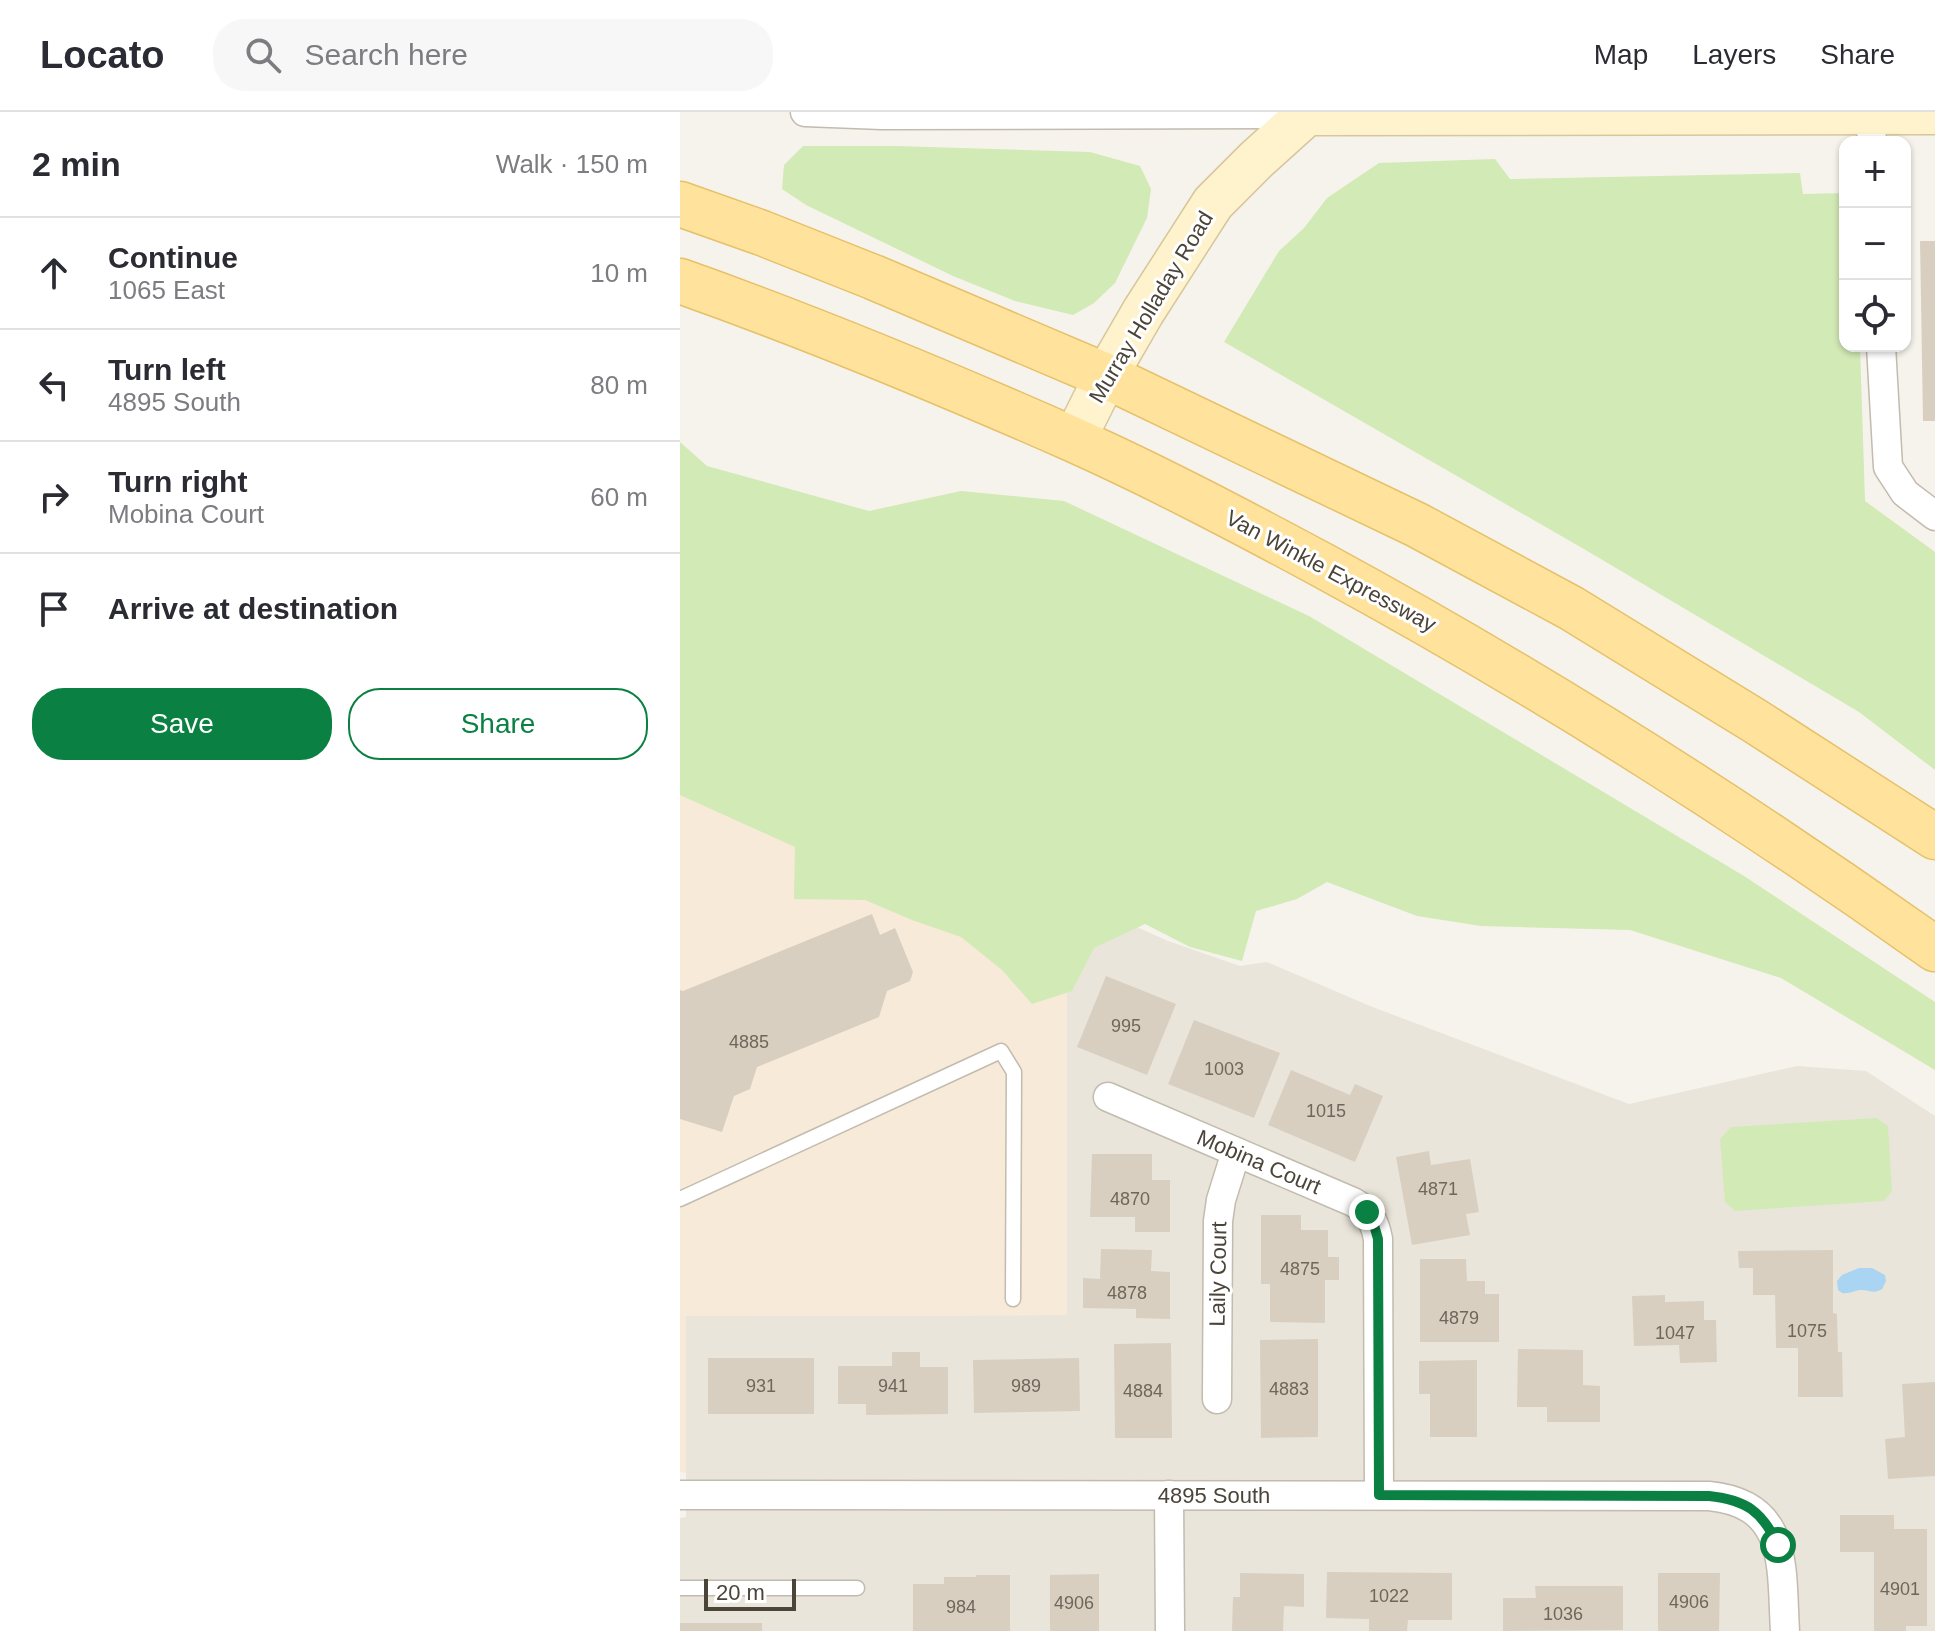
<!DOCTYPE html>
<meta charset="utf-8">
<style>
:root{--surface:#fff;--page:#f7f7f7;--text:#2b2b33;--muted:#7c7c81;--line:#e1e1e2;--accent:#0b8043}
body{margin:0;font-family:Arial,sans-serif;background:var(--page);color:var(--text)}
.controls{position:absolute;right:24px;top:24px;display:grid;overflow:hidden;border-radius:16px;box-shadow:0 2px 6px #0004}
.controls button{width:72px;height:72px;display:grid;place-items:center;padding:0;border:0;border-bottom:2px solid var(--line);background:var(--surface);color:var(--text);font:40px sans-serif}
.scale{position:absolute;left:24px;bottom:20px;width:92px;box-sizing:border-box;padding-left:8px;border:4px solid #4b4439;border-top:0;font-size:22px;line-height:28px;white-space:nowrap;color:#4b4439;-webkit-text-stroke:6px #fff;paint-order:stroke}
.stop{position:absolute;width:24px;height:24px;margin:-18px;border:6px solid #0b8043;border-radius:50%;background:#fff}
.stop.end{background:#0b8043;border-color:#fff;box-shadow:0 2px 8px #0008}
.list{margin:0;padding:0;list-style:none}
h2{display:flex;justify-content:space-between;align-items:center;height:104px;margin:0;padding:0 32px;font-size:34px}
h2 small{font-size:26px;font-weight:400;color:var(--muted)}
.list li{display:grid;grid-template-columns:52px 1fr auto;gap:24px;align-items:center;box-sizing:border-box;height:112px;padding:0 32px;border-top:2px solid var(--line)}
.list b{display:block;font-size:30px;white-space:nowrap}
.list p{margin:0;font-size:26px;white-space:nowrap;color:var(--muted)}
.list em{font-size:26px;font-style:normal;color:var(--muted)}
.actions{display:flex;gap:16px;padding:24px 32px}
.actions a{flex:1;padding:18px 0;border:2px solid var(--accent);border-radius:32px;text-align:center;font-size:28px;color:var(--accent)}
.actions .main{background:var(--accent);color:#fff}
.icon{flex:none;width:44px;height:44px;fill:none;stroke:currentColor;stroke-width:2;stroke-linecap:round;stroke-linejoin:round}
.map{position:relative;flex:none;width:1255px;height:1519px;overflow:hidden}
header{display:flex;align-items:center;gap:48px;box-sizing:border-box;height:112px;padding:0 40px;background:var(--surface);border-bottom:2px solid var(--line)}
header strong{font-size:38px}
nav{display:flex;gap:44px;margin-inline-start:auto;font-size:28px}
.search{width:560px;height:72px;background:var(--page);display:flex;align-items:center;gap:20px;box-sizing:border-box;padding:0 28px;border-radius:32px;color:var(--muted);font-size:30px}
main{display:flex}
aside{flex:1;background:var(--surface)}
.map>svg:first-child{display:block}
.residential{fill:#eae5da}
.commercial{fill:#f7ead8}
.green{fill:#d2eab5}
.water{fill:#a9d4f2}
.building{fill:#d8cfc1}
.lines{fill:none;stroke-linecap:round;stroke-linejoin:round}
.lane-casing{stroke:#c2bbae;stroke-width:17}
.street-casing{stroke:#c2bbae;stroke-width:31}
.secondary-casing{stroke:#d6c79b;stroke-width:45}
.primary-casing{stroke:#e6c16a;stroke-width:47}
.lane{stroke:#fff;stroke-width:14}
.street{stroke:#fff;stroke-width:28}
.secondary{stroke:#fff3cd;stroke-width:42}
.primary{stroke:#ffe39c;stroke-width:44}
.route{stroke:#0b8043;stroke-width:10}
.labels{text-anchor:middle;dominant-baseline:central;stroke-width:6;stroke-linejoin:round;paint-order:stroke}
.number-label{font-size:18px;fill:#6e675b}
.street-label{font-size:22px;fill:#4b4439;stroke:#fff}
</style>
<header>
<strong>Locato</strong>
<div class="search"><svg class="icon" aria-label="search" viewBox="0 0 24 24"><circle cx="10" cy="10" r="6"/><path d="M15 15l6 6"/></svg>Search here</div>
<nav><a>Map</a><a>Layers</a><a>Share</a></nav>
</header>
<main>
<aside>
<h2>2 min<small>Walk · 150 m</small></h2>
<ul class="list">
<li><svg class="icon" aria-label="ahead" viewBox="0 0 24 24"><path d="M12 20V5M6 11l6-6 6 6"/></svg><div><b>Continue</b><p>1065 East</p></div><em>10 m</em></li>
<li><svg class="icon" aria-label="left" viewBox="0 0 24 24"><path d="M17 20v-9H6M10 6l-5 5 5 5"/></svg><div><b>Turn left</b><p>4895 South</p></div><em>80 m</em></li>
<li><svg class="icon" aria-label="right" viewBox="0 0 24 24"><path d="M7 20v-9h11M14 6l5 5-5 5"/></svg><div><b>Turn right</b><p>Mobina Court</p></div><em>60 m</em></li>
<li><svg class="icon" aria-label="arrive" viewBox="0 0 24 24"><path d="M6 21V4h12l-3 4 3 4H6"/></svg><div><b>Arrive at destination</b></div></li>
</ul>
<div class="actions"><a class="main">Save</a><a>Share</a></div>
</aside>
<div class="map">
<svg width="1255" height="1519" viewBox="0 0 1255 1519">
<rect width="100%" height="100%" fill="#f6f3ec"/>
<!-- residential -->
<polygon class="residential" points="382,789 401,790 488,829 560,854 587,850 690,894 949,992 1117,954 1186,959 1255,1004 1255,1519 0,1519 0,1406 6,1405 6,1204 387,1203 387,888"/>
<!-- commercial -->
<polygon class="commercial" points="0,648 380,763 387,888 387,1203 6,1204 6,1361 0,1360"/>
<!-- green -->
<g class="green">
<polygon points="123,34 216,34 410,40 460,54 471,77 467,106 435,171 414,191 393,203 335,189 273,164 126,93 102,77 104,53"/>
<polygon points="815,47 830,67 1120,61 1123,82 1165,81 1165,234 1180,234 1185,389 1255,440 1255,658 1179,600 909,440 544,230 599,139 624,116 647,86 699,51"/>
<polygon points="0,330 27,354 189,399 281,379 384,389 629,504 1064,764 1255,890 1255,958 1101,866 950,818 801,814 737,804 647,770 617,787 576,799 562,849 510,835 465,812 414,836 392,879 352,892 322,858 281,825 232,808 185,788 114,787 115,735 0,683"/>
<polygon points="1196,1006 1208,1014 1212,1079 1204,1089 1055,1099 1045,1090 1040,1027 1051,1015"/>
</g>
<!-- water -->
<path class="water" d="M1179,1156H1192L1205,1163L1206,1169L1202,1177C1193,1183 1189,1177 1180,1178C1172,1179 1170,1182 1162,1181L1158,1178L1157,1169L1162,1163Z"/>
<!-- building -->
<g class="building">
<polygon points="1240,129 1255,129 1255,309 1243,309"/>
<polygon points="192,802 200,823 215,816 233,860 230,869 207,879 199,905 77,955 70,977 54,984 42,1020 0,1007 0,878 3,879"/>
<polygon points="426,864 496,892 467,963 397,935"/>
<polygon points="514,908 600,941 574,1006 488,972"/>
<polygon points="611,958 670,983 675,972 703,984 675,1050 588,1013"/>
<polygon points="749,1039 751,1053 790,1047 799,1100 786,1102 790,1123 732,1133 716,1045"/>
<polygon points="412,1042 472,1042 472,1068 490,1068 490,1120 455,1120 455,1105 410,1105"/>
<polygon points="581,1103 621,1103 621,1118 648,1118 648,1145 659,1145 659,1168 645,1168 645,1211 590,1210 590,1172 581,1172"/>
<polygon points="421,1137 472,1138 471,1159 490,1160 490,1207 456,1206 456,1197 403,1196 403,1166 420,1167"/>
<polygon points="1153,1138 1153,1201 1157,1202 1158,1240 1162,1240 1163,1285 1118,1285 1118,1236 1096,1236 1095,1183 1073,1183 1073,1156 1059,1156 1058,1139"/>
<polygon points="740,1147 786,1147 787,1169 805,1169 805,1182 819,1182 819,1230 740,1230"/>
<polygon points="985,1183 985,1190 1024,1189 1024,1208 1036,1208 1037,1250 1000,1251 999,1233 954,1234 952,1184"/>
<polygon points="638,1227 638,1325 581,1326 580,1228"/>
<polygon points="491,1231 492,1326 435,1326 434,1232"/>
<polygon points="838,1237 903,1238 903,1273 920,1274 920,1310 867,1310 867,1295 837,1295"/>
<polygon points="212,1240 240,1240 240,1255 268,1255 268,1302 186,1303 186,1292 158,1292 158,1254 212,1254"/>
<rect x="28" y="1246" width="106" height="56"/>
<polygon points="399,1246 400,1299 294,1301 293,1248"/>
<polygon points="797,1248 797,1325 750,1325 750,1282 739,1282 739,1249"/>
<polygon points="1255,1270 1255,1364 1208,1367 1205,1327 1225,1325 1222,1272"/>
<polygon points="1160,1403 1214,1403 1214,1417 1247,1417 1247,1514 1226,1514 1226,1519 1194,1519 1194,1440 1160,1440"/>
<polygon points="647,1460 772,1461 772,1508 728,1508 727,1519 689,1519 689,1507 646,1506"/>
<polygon points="560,1461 624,1462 624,1495 604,1494 603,1519 552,1519 553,1485 560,1485"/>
<polygon points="978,1461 1040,1461 1039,1519 978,1519"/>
<polygon points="419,1462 419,1519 370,1519 370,1463"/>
<polygon points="296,1463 330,1463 330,1519 233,1519 233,1472 264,1472 264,1465 296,1465"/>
<polygon points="855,1474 943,1474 943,1518 823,1519 823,1486 856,1486"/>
<rect x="0" y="1511" width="82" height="8"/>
</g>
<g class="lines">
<defs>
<g id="lane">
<polyline points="0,1087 321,939 334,960 333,1187"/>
<polyline points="0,1476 177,1476"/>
</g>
<g id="street">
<polyline points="125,0 202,3 627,2"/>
<polyline points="1190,1 1192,30"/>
<polyline points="1201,234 1208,355 1225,381 1255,404"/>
<path d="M428,985L673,1090C689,1099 695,1110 698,1127L699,1383"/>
<polyline points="537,1287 538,1109 541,1088 556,1040"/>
<path d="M0,1383L1029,1384C1110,1392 1101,1456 1105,1519"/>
<polyline points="489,1383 490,1519"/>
</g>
<polyline id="secondary" points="394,328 426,264 463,200 533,91 577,47 627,2 1255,1"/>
<g id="primary">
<polyline points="0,92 82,121 193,165 426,264 737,413 891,496 1075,609 1255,725"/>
<path d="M0,169C133,216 263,270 392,327C477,365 560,409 642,453C854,568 1058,697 1255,837"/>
</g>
</defs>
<!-- lane casing -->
<use href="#lane" class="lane-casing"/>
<!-- street casing -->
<use href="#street" class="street-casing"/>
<!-- secondary casing -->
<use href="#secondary" class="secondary-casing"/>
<!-- primary casing -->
<use href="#primary" class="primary-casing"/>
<!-- lane -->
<use href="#lane" class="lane"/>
<!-- street -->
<use href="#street" class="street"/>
<!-- secondary -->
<use href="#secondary" class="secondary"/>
<!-- primary -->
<use href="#primary" class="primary"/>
</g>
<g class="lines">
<!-- route -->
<path class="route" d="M687,1100L694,1113L698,1127L699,1383L1029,1384C1066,1388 1082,1399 1098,1433"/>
</g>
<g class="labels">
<!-- number labels -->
<g class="number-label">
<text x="446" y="914">995</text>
<text x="69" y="930">4885</text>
<text x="544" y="957">1003</text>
<text x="646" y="999">1015</text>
<text x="758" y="1077">4871</text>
<text x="450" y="1087">4870</text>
<text x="620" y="1157">4875</text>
<text x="447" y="1181">4878</text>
<text x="779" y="1206">4879</text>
<text x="1127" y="1219">1075</text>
<text x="995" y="1221">1047</text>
<text x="81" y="1274">931</text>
<text x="213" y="1274">941</text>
<text x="346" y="1274">989</text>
<text x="609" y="1277">4883</text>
<text x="463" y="1279">4884</text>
<text x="1220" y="1477">4901</text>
<text x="709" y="1484">1022</text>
<text x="1009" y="1490">4906</text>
<text x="394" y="1491">4906</text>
<text x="281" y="1495">984</text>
<text x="883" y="1502">1036</text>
</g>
<!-- street labels -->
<g class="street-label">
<text transform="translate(471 195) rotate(-59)">Murray Holladay Road</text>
<text transform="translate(651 459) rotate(28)">Van Winkle Expressway</text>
<text transform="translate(579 1050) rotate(23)">Mobina Court</text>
<text transform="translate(538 1162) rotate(-89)">Laily Court</text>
<text x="534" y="1383">4895 South</text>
</g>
</g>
</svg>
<div class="controls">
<button>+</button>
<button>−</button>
<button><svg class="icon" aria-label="locate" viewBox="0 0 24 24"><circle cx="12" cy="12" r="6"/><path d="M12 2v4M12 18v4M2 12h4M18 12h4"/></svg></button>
</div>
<div class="scale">20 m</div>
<div class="stop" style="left:1098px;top:1433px"></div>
<div class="stop end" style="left:687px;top:1100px"></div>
</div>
</main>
